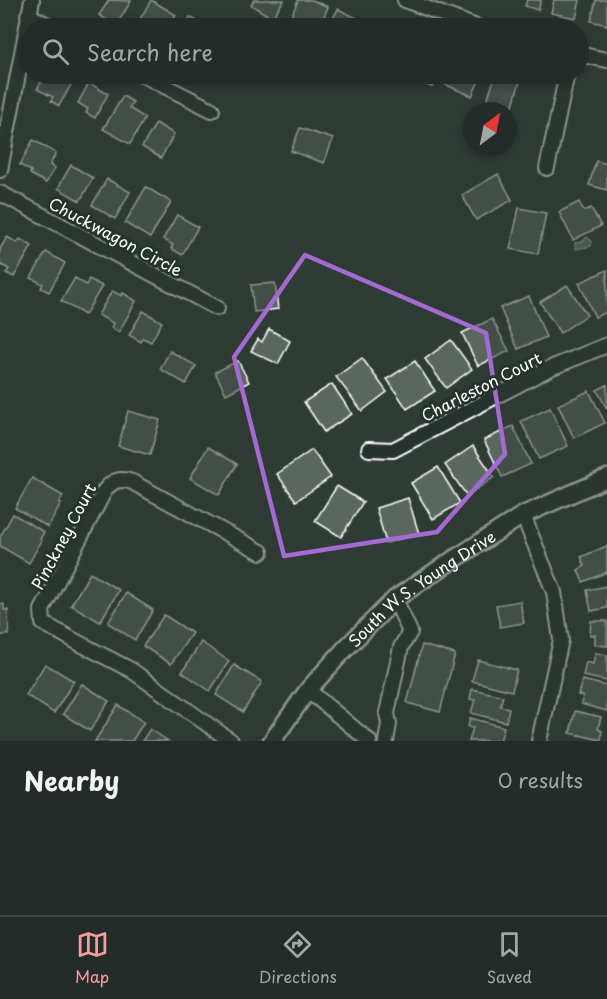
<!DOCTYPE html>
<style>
:root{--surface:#232c28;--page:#2b3430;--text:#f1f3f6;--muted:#a3a7a8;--line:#404845;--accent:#ff9aa2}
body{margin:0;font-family:"Playpen Sans",sans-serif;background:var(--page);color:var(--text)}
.compass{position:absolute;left:463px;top:102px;width:54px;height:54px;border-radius:50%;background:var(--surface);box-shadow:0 3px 9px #0003;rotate:32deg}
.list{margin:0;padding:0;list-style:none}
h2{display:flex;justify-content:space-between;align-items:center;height:78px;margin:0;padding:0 24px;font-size:26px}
h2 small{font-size:20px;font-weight:400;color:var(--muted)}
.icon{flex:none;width:33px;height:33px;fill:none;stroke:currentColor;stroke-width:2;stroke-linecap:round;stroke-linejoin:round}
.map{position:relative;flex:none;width:607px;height:741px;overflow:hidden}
.search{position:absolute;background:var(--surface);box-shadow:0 3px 9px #0003;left:18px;right:18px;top:18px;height:66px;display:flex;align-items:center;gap:15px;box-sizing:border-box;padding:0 21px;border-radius:33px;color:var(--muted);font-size:22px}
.sheet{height:174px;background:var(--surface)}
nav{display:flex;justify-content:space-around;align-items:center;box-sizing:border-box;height:84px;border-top:2px solid var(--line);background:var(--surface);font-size:16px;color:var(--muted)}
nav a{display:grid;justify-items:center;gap:3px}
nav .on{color:var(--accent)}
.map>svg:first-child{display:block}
.water{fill:#707975;stroke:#a9afac;stroke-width:1.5}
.building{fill:#5b6661;stroke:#fff;stroke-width:1.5}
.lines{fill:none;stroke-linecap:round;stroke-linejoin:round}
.minor-casing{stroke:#fff;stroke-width:18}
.major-casing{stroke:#fff;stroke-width:21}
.minor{stroke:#26332d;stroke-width:14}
.major{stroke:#26332d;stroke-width:16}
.marked{fill:none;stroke:#a36bd2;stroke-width:4.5;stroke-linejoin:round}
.labels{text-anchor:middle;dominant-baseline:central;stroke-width:6;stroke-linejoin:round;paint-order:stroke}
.street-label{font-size:16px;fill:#fff;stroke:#26332d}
</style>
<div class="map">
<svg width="607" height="741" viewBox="0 0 607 741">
<rect width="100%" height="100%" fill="#2f3b35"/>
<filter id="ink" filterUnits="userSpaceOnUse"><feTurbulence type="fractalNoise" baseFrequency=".0167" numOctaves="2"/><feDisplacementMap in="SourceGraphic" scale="12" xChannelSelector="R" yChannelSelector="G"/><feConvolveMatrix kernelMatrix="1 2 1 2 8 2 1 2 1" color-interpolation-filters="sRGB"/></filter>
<g filter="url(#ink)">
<!-- water -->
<polygon class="water" points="587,237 592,241 591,246 576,249 575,243 582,242"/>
<!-- building -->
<g class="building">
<polygon points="109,0 131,1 116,26 99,15"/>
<polygon points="151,0 176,15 169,28 135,28"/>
<polygon points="254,0 284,0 272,18 251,5"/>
<polygon points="298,0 312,0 328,7 319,28 298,28 288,25"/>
<polygon points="527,0 541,0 538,10 525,6"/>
<polygon points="554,0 580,0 576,18 551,13"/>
<polygon points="596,0 607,0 607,25 591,21"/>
<polygon points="338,9 365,22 362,28 328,28"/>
<polygon points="190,17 209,28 184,28"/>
<polygon points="373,22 387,28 371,28"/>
<polygon points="46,74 77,74 59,106 51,101 53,97 37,89"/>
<polygon points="408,74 438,74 432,87 406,77"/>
<polygon points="449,74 482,74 472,96 444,84"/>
<polygon points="496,74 507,74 521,78 512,108 487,100"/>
<polygon points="89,83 108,94 95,118 86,113 88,109 78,103"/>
<polygon points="123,96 133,102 129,108 145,118 130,144 103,129"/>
<polygon points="156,123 174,134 161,158 142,147"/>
<polygon points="300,128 333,139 324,163 291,151"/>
<polygon points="33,140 56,153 50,165 55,168 46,183 30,174 31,171 20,165"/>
<polygon points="596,161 607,164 607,190 589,185"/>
<polygon points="71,165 93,178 80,201 58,188"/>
<polygon points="498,174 512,200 476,220 462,195"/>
<polygon points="107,179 130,192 115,219 92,205"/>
<polygon points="146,187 171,202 150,238 125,223"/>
<polygon points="579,202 584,211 591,208 601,226 573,240 559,212"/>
<polygon points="519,208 546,213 538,254 510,249"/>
<polygon points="177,215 198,227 182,255 171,248 173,245 163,239"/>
<polygon points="7,237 17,243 20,239 32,246 14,277 6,273 9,269 0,264 0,249"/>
<polygon points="46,252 65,263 49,292 41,288 43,284 31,278"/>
<polygon points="607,270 607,312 595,317 579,283"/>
<polygon points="75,278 86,285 89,279 102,286 85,315 61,301"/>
<polygon points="275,283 278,309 254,312 251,285"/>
<polygon points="567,285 587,315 560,333 540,302"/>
<polygon points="112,291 122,296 123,293 136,301 119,332 111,328 113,323 98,315"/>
<polygon points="529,296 546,337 518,349 500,308"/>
<polygon points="143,311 162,322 151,342 143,338 141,342 129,335"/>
<polygon points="492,319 509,351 478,366 462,333"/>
<polygon points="269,329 290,341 278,364 251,351 258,339 262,342"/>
<polygon points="451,340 472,369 446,388 425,359"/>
<polygon points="170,351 196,366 186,384 160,369"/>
<polygon points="362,358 387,392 362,411 336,377"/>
<polygon points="238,361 249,382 226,394 215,372"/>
<polygon points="415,361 435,391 407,409 387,379"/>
<polygon points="332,384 352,414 324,432 304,402"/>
<polygon points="607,385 607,409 597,390"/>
<polygon points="589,391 605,423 574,438 558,405"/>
<polygon points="550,408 568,446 539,459 521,421"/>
<polygon points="128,411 160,420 150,455 118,446"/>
<polygon points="513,426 531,464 502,477 484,440"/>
<polygon points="473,446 494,477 467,496 445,465"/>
<polygon points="208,447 237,464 219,495 190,478"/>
<polygon points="312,450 331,477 296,501 277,474"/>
<polygon points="438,467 460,503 433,519 411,483"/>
<polygon points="32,478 63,496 59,503 61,504 48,527 15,508"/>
<polygon points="337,486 363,502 341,537 315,521"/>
<polygon points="408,498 419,534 386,543 376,508"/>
<polygon points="13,514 44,532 40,539 42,540 29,563 0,546 0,537"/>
<polygon points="607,546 607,572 583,582 578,570 585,566 581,557"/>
<polygon points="90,573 119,590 100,622 71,605"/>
<polygon points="607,586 607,608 591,611 587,590"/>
<polygon points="126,593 153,610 135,640 108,623"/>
<polygon points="520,601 524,623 500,627 496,605"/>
<polygon points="0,604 4,604 4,610 8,610 9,635 0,635"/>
<polygon points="164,615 192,633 171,664 143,646"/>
<polygon points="591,621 607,621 607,646 595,645 595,635 590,635"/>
<polygon points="201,642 229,661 210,691 182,672"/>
<polygon points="422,645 455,654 440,712 407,703"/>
<polygon points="595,653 607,655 607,681 583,676 586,662 593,664"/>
<polygon points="478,660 517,670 512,691 472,681"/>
<polygon points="45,664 74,681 54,713 26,695"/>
<polygon points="234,665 262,682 243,712 216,695"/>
<polygon points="582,680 607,686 607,711 581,704 583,696 578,695"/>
<polygon points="82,684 109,701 90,731 63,714"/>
<polygon points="472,689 503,696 500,706 509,708 506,722 471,713 475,700 470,699"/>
<polygon points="118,705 144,722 132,741 95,741"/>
<polygon points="575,711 601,717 598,729 602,731 601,740 570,733"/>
<polygon points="470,718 504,727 500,741 469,741 473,728 468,727"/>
<polygon points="150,729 168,741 142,741"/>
</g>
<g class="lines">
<defs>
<g id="minor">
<polyline points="405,0 479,28"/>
<polyline points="28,15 54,28"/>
<polyline points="578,54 607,60"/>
<polyline points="141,74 212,110"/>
<polyline points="547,168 567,74"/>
<polyline points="0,170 32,0"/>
<polyline points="0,193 217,308"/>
<polyline points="369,449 393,450 548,369 607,345"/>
<polyline points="523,515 554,592 561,640 539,741"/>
<polyline points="308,690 369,741"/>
<path d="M231,741L131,670L75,641L43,623L42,610L105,490C113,480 120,478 132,482L261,552"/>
<polyline points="386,741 389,724 387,713 401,647 410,632 395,599"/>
</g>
<g id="major">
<path id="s1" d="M272,741L308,690L344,650L395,599L442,567L523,515L607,478"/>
</g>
</defs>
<!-- minor casing -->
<use href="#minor" class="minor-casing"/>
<!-- major casing -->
<use href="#major" class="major-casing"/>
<!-- minor -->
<use href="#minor" class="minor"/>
<!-- major -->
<use href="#major" class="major"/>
</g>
</g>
<!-- marked area -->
<path d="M0 0H607V741H0ZM305,255L486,333L505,454L437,532L284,556L234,357Z" fill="#2f3b35" fill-opacity=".55" fill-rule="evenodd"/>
<path class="marked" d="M305,255L486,333L505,454L437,532L284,556L234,357Z"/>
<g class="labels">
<!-- street labels -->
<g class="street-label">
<text transform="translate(116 236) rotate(28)">Chuckwagon Circle</text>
<text transform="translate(481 386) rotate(-27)">Charleston Court</text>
<text transform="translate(63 536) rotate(-62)">Pinckney Court</text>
<text stroke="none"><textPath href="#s1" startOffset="216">South W.S. Young Drive</textPath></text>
</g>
</g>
</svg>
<svg class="compass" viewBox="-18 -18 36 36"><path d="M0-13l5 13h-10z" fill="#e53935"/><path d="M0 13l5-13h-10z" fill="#a3a7a8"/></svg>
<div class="search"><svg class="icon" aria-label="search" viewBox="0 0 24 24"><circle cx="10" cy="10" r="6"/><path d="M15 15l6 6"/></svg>Search here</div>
</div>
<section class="sheet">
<h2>Nearby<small>0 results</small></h2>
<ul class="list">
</ul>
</section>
<nav>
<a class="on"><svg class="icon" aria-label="map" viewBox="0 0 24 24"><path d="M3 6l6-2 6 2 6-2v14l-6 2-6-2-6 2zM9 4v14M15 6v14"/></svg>Map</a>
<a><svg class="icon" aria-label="directions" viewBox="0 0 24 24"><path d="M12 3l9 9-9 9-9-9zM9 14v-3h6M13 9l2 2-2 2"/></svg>Directions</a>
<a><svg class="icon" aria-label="saved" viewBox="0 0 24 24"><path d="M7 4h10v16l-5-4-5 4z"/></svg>Saved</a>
</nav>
